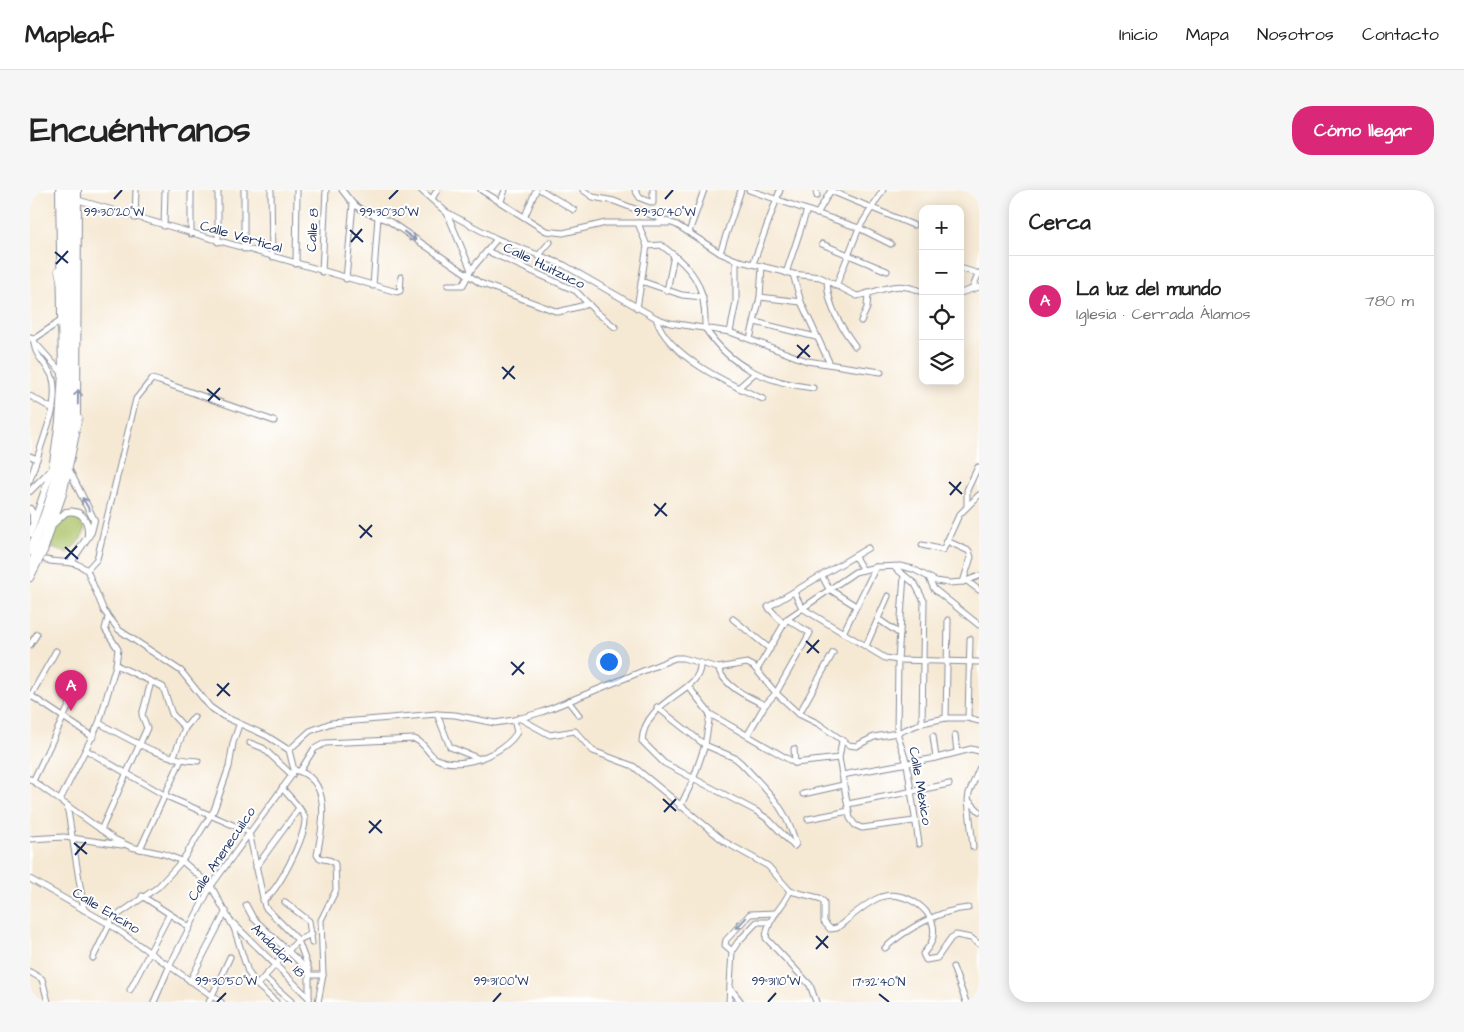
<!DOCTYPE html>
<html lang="es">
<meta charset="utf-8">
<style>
:root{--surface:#fff;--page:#f6f6f6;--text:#222;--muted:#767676;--line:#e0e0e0;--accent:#db2777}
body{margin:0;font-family:"Architects Daughter",sans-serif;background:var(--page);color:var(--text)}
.controls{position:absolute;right:15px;top:15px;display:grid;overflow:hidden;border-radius:10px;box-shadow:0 2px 12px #0003}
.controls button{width:45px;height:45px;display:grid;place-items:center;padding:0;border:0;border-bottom:1px solid var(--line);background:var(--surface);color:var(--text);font:25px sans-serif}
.you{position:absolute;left:578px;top:471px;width:18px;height:18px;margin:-12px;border:4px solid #fff;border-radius:50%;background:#1a73e8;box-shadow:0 0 0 8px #1a73e833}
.badge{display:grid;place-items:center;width:32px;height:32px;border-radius:50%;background:var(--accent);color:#fff;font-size:16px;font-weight:700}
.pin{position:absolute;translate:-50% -41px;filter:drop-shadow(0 1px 2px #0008)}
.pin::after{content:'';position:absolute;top:26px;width:18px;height:15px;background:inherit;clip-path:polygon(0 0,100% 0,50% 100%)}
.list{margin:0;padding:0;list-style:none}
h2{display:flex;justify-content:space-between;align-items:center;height:65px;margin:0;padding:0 20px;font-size:21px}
h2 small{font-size:16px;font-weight:400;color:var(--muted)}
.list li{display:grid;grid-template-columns:32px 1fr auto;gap:15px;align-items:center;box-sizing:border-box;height:90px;padding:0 20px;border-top:1px solid var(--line)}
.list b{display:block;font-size:19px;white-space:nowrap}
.list p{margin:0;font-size:16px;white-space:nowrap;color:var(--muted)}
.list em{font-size:16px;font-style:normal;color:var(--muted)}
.icon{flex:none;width:28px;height:28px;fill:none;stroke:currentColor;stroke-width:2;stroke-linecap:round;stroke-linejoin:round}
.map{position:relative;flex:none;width:949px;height:812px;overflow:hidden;border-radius:20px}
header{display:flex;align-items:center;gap:30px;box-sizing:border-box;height:70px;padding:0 25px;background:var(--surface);border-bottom:1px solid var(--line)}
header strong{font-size:24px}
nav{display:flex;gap:28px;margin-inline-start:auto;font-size:18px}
.intro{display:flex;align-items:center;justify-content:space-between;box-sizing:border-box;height:120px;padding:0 30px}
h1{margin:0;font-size:35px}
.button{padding:12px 22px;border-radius:20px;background:var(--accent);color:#fff;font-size:18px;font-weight:700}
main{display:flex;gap:30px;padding:0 30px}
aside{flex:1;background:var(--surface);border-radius:20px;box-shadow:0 2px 12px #0003}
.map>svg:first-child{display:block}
.green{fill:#acc267;stroke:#647862}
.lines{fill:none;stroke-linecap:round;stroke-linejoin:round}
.minor-casing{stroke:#888c99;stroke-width:7}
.major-casing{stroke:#888c99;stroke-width:8}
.highway-casing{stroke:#888c99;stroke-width:9}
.minor{stroke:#fff;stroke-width:5}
.major{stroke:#fff;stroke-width:6}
.highway{stroke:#fff;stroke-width:8}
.oneway{stroke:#8d97ae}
.ticks{fill:none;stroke:#1b2f5e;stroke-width:2}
.labels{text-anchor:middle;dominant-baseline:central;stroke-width:4;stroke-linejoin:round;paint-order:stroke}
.street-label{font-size:14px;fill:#1b2f5e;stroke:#fff}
.ticks-label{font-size:12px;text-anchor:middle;fill:#1b2f5e;stroke:#fff;stroke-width:4;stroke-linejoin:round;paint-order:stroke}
</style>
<header>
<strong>Mapleaf</strong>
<nav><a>Inicio</a><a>Mapa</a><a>Nosotros</a><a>Contacto</a></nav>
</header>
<div class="intro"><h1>Encuéntranos</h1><a class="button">Cómo llegar</a></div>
<main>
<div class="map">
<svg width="949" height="812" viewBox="0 0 949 812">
<rect width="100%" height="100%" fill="#fff"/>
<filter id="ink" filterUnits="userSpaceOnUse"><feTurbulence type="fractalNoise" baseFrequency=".02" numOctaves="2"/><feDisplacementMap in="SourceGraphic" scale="10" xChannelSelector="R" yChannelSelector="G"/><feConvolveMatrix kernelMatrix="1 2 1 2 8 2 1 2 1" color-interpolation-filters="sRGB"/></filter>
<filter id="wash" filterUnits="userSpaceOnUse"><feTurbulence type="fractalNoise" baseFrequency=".0096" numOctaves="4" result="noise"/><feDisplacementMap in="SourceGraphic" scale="20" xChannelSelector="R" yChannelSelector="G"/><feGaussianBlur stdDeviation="1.12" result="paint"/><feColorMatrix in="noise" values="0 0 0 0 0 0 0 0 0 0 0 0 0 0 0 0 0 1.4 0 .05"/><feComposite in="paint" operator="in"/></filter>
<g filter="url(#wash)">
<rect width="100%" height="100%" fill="#f6e9d4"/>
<!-- green -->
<path class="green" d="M42,324C66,336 51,350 37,363L19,357L29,330Z"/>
</g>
<g filter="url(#ink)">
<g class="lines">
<defs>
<g id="minor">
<polyline points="188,0 188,52"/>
<polyline points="241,0 242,67"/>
<polyline points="312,0 323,14 335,22 359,31 450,93 528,122 559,114"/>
<polyline points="391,0 416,22 467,49 534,75 626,128 640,133 700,142 777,171 851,182"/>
<polyline points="451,0 516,41 533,43 576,33 639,33"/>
<polyline points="511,0 544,20"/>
<path d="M553,0L563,7L584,11L647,35L690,63L706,70L763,84L790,87L827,106C856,100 863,90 893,102"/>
<polyline points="605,0 610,8 623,13 623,0"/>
<polyline points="719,0 829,38 861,54"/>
<polyline points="786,0 787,6"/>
<polyline points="801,1 883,35"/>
<polyline points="402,9 407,0"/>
<polyline points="48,10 367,102 370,101 371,87"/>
<polyline points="471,11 475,0"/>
<polyline points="417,23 441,80"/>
<polyline points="787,24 801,0"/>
<polyline points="495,26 506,0"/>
<polyline points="105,28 106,0"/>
<polyline points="134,36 135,0"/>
<polyline points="659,42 674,0"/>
<polyline points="161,44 161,0"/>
<polyline points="792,54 857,81"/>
<path d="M617,56L631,55C665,80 676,96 675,138"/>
<polyline points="214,59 214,0"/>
<polyline points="457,61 546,101 566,122 585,137"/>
<polyline points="690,63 711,0"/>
<polyline points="508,66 520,52"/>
<polyline points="266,74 267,0"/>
<polyline points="723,74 750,0"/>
<polyline points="930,78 949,84"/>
<polyline points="292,82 296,0"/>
<polyline points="756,83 777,20"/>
<polyline points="763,84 771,112 800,174"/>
<polyline points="316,89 323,14"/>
<polyline points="611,91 652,105 673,107"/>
<path d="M797,91C798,117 810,135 825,156"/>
<polyline points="418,95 433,95 441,80 467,49"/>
<polyline points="343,96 348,27"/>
<polyline points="806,96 829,38 853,0"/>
<polyline points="942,99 949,83"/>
<polyline points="637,101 644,65"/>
<polyline points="930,103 949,97"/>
<polyline points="730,107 771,112"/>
<polyline points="607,118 617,56 608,33"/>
<path d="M626,128C637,166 699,194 733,209"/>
<polyline points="831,131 837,118 838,103"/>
<polyline points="725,132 786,147"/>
<path d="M675,138C701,178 737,192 783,198"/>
<polyline points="700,142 706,112 706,70"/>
<polyline points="0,147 32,183"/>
<polyline points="4,149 29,132"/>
<polyline points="720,149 730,107 732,76"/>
<polyline points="708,198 725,183"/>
<polyline points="0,206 23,219"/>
<polyline points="0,266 7,269"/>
<path d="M0,290L22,223C24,212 26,194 21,184C14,171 3,164 4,149"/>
<polyline points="937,316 937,300 948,277"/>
<polyline points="917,351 939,361 941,367 933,392"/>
<polyline points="892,355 913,360 929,325 949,305"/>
<polyline points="825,367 833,380"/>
<path d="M16,370C31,374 44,369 57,380L74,421L89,440L151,481L180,517L193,526L237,546L259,560"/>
<polyline points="864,377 885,394 894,411 892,533"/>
<polyline points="57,380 67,369 106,209 122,189 129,191 244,231"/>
<polyline points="874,385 868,470 867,543 877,574 889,654"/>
<polyline points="792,386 799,399 826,416"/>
<polyline points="899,388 904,399 949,435"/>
<polyline points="937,391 949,400"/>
<polyline points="764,402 772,418 855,468 868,470 949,472"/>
<polyline points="703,429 740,459"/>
<polyline points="848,429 870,444"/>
<polyline points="753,433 738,417 838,358"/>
<polyline points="813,443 846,377"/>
<polyline points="0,455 7,444"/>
<polyline points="836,456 858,406"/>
<path d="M670,473C673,503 615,507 612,551L634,573L726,621L739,630L764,656"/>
<polyline points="86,475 133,497 142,524 155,538"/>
<path d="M688,478C695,497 718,507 735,515"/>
<polyline points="727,480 757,429 825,382 846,377 870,376 883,379 906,391 919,393 933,392 949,386"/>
<polyline points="658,496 680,524 765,573"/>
<polyline points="0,505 63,547"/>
<polyline points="0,507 26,461"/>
<polyline points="538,511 549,525"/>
<path d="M627,517L675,555L705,568L711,573C738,602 755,615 766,654L764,656"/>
<polyline points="407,524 420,557 450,569"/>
<polyline points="769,524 803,463"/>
<polyline points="489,528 520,545 545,541 563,561 603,576 695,652 738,676 760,701"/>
<polyline points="916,528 918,430"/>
<polyline points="938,528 940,449"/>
<path d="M69,533C101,550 132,570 168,571"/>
<polyline points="718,544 735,515 746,503 780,443 757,429"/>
<polyline points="925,545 927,562"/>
<polyline points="903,546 906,568"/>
<polyline points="812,551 809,568 820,628 825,635 832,638 884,631"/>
<polyline points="220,553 233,558 262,585"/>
<polyline points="764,559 765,573"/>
<polyline points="56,560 136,606 219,642 235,717 268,750 279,780 279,812"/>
<polyline points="259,560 280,541 301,533 407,524 425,525 465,533 484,530 512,522 645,468 653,468 688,478 717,473 723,476 746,503 769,524 789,534 819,555 826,556 844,547 867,543 892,533 916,528 938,528 949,531"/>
<polyline points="143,568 155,538 164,527"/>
<polyline points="765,573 809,568"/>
<path d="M264,580C303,588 293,636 287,665C291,672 300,667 305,674L306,700L291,730L293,785L288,812"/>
<path d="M270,581L284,559L295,553L384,549C395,552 397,564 407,569C430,581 476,563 487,542L484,530"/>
<polyline points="812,585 906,568 941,559 949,561"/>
<polyline points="0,589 84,649 101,657 134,664 152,671 181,696 204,738 218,782 227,795 246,812"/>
<polyline points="3,591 47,499"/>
<polyline points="773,604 813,595"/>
<polyline points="30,610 69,533 86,475 88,459 75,439 78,428"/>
<polyline points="939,611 949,621"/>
<polyline points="818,614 919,594"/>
<polyline points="37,615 54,720"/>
<polyline points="650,617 663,590 675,555 680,524"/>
<polyline points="778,629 819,621"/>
<polyline points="71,640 117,538 112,525 121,492"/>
<polyline points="0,649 34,647 92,655"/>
<polyline points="943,657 938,610 939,603 949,579"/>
<polyline points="110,659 151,570"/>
<polyline points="226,677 269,618"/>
<polyline points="0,689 79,734 191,812"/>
<path d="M760,701L789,708L794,712V732L800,739L807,738C818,729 838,711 851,707C874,699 909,721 903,747C902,754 897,759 893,764L896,770L907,768L921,748L926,745L941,748L949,754"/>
<path d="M760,701C753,718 737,728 736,748L780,795L786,812"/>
<polyline points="112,706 158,736"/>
<path d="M233,710C247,704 276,646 275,629C275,622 257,604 252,598"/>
<polyline points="255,712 279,731 282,753"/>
<polyline points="216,715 223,728 278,780"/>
<polyline points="203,733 279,808"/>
<path d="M855,758C876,739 910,720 938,718"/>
<polyline points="702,761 695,755 696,750 720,724 746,723"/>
<polyline points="63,768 82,729 128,697 152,671 184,620 199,577 203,553 209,535"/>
<polyline points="923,777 936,812"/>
<polyline points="0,782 12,789 18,812"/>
<polyline points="280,785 293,785"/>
<polyline points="234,787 261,811"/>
<polyline points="160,791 196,721"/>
<polyline points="227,795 268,750 282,744"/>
<polyline points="701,799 711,812"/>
<polyline points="100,800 139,725"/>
<polyline points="124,812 140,775 181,696 262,585 264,580 259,560"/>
<polyline points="179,812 200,767"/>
<polyline points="699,812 702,761 708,752 727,732 739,732"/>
</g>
<g id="major">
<polyline points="47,232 48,0"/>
<polyline points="39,280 64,330 61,342 41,372"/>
<polyline points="0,301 21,280"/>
<polyline points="0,319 3,324 3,331"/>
<polyline points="25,327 33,304 46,244"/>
<path d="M23,334L36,322C51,319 59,330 58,344"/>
<polyline points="0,344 22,279 29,231 32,183 29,0"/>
<polyline points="0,388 14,361 22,336"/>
</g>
<g id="highway">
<polyline points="29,81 33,99"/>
<polyline points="42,249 48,228"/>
<path d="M0,361C12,334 23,307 28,278C46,189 33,90 35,0"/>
<path d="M0,376C62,269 39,119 42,0"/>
</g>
</defs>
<!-- minor casing -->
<use href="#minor" class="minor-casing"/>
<!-- major casing -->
<use href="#major" class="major-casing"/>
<!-- highway casing -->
<use href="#highway" class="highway-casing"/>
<!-- minor -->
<use href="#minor" class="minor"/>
<!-- major -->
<use href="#major" class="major"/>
<!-- highway -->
<use href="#highway" class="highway"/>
</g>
<!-- one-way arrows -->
<defs><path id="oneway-shaft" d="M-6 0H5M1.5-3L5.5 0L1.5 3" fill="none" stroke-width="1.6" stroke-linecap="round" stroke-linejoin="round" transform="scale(1.25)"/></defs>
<g class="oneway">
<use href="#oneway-shaft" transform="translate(380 46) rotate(36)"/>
<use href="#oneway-shaft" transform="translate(48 207) rotate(-89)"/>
<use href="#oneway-shaft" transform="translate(56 314) rotate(-120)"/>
<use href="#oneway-shaft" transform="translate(711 733) rotate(134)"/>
</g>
</g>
<!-- ticks -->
<path class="ticks" d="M84,9L92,0M359,9L368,0M635,9L643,0M320,40L333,52M321,52L332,39M25,62L38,73M26,74L38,61M767,155L780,167M767,168L779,155M472,177L485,189M473,189L484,176M177,199L190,210M178,211L190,198M919,292L932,304M920,305L931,292M624,314L637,326M625,326L636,313M329,335L342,347M330,348L342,335M35,357L48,369M35,369L47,356M776,451L789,463M777,463L789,450M481,472L494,484M482,485L494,472M187,494L200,506M187,506L199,493M633,609L646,621M634,622L646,609M339,631L352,643M339,643L351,630M44,653L57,664M45,665L56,652M786,746L798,758M786,759L798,746M849,804L859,812M187,812L196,803M463,812L471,803M738,812L746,803"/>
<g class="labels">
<!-- street labels -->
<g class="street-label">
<text transform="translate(283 40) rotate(-87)">Calle 8</text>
<text transform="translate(211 47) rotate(16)">Calle Vertical</text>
<text transform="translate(514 76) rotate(26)">Calle Huitzuco</text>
<text transform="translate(890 596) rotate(80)">Calle México</text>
<text transform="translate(192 664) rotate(-56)">Calle Anenecuilco</text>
<text transform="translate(76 721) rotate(31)">Calle Encino</text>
<text transform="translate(248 761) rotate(45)">Andador 18</text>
</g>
</g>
<g class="ticks-label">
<text x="84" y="26">99°30'20"W</text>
<text x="359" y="26">99°30'30"W</text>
<text x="635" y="26">99°30'40"W</text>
<text x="196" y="795">99°30'50"W</text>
<text x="471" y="795">99°31'00"W</text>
<text x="746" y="795">99°31'10"W</text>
<text x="849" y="796">17°32'40"N</text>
</g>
</svg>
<div class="controls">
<button>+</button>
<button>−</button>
<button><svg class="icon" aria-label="locate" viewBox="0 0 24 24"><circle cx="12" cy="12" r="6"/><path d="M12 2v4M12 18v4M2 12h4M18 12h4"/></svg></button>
<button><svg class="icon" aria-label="layers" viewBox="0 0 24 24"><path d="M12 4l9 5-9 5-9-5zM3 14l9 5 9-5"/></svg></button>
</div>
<div class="you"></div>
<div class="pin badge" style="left:41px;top:521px">A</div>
</div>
<aside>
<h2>Cerca<small></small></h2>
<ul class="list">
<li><span class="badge">A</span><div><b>La luz del mundo</b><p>Iglesia · Cerrada Álamos</p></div><em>780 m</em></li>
</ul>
</aside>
</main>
